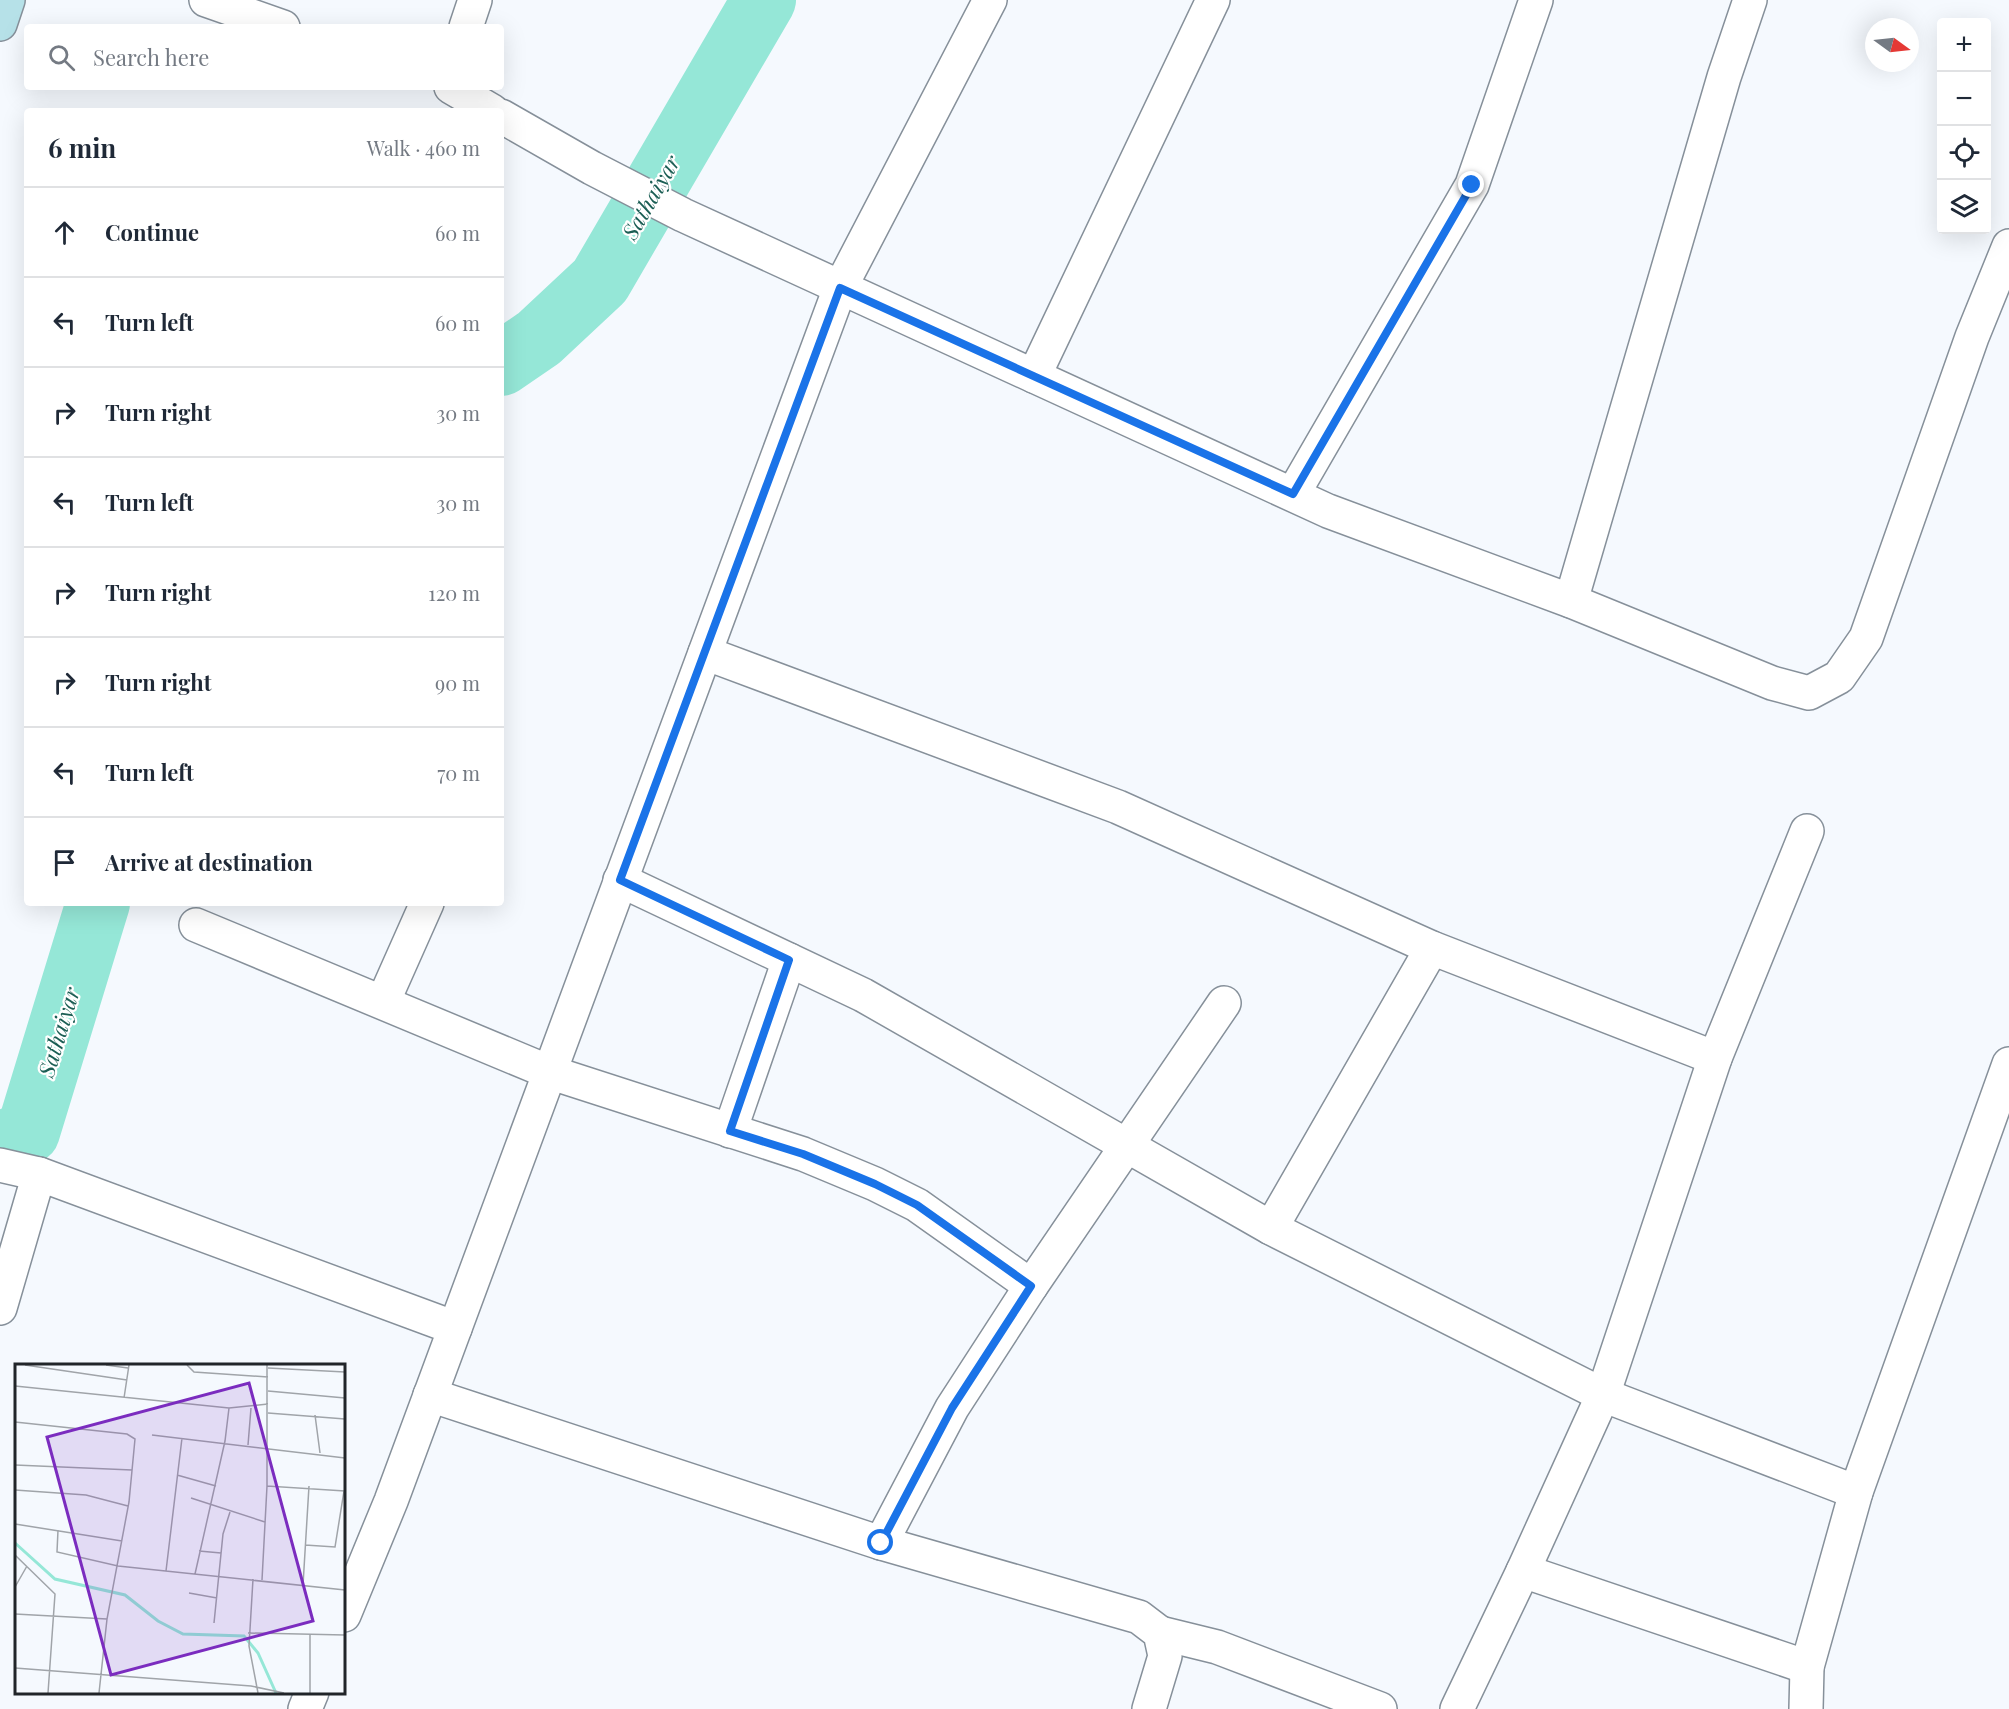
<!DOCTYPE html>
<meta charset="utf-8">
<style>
:root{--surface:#fff;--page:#f2f2f3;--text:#1f2937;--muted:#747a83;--line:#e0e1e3}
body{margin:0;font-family:"Playfair Display",serif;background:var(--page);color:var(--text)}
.controls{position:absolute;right:18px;top:18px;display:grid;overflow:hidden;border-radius:6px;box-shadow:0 6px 24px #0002}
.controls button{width:54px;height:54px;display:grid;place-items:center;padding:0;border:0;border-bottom:2px solid var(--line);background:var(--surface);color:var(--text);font:30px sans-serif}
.compass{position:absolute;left:1865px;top:18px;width:54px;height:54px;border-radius:50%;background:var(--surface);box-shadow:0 6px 24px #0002;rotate:105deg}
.stop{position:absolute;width:18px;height:18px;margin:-14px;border:4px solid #1a73e8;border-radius:50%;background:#fff}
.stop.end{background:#1a73e8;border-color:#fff;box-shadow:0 2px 6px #0008}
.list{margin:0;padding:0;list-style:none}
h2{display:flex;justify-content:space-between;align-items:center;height:78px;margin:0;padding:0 24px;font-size:26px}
h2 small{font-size:20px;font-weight:400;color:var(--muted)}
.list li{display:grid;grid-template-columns:39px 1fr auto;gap:18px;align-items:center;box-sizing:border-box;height:90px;padding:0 24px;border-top:2px solid var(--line)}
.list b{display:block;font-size:22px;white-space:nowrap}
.list em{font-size:20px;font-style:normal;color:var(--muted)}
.icon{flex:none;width:33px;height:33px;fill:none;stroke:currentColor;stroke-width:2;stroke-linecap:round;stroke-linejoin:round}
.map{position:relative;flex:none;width:2009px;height:1709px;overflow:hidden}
.search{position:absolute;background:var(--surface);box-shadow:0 6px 24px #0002;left:24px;top:24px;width:480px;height:66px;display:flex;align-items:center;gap:15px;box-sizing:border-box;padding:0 21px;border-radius:6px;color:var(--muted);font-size:22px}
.panel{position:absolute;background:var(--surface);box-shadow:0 6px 24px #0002;left:24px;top:108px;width:480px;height:798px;border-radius:6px}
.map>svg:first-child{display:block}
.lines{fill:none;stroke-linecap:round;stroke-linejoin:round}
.river{stroke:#95e7d7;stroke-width:64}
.street-casing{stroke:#86909a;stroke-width:36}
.secondary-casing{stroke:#86909a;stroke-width:36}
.street{stroke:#fff;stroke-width:33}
.secondary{stroke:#b6e1e8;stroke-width:33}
.route{stroke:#1a73e8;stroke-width:8}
.labels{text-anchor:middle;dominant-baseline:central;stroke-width:4.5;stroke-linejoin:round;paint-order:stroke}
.water-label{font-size:22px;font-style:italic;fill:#1b5e54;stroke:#fff}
.inset-river{fill:none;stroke:#95e7d7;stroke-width:3}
.inset-road{fill:none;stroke:#a0a4a9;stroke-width:1.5}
.view{fill:#7b2cbf;fill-opacity:0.15;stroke:#7b2cbf;stroke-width:3}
.inset-edge{fill:none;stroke:#212529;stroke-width:3}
</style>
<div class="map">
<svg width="2009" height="1709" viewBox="0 0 2009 1709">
<rect width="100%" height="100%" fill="#f5f9fe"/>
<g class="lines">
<!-- river -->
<g class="river">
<polyline points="501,364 539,338 600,281 764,0"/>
<polyline points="0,1144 28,1132 98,903"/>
</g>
<defs>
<g id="street">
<polyline points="206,0 283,27"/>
<polyline points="466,27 475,0"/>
<polyline points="451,87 492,111"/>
<polyline points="501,116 592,168 683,215 1328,511 1571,601 1772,683 1809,693 1839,677 1866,638 1972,337 2009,246"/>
<polyline points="1034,376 1213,0"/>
<polyline points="1293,494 1472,185 1536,0"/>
<polyline points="1571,601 1724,77 1750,0"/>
<polyline points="705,653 1118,807 1432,948 1715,1058"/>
<polyline points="620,880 863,995 1271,1228 1603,1395 1856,1492"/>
<polyline points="196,925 549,1072 803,1154 875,1184 917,1205 1031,1286"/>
<polyline points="383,1002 427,903"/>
<polyline points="730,1131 789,960"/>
<polyline points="0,1165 39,1174 455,1328"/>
<polyline points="1271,1228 1432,948"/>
<polyline points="0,1308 39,1174"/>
<polyline points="430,1395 881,1543 1139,1617 1160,1633 1165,1656 1149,1709"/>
<polyline points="881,1543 952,1408 1031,1286 1224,1003"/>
<polyline points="1523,1571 1807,1667"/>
<polyline points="344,1615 391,1501 840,288 990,0"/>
<polyline points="1160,1633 1217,1647 1380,1709"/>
<polyline points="305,1709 312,1692"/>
<polyline points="1457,1709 1523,1571 1603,1395 1715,1058 1807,831"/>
<polyline points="1806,1709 1807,1667 1856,1492 2009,1064"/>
</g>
<polyline id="secondary" points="0,24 8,0"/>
</defs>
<!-- street casing -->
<use href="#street" class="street-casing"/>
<!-- secondary casing -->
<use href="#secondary" class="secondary-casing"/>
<!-- street -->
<use href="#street" class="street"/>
<!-- secondary -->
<use href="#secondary" class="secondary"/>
</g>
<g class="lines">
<!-- route -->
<polyline class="route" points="881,1543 952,1408 1031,1286 917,1205 875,1184 803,1154 730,1131 789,960 620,880 840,288 1293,494 1472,185"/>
</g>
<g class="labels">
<!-- water labels -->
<g class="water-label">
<text transform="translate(650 197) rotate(-60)">Sathaiyar</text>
<text transform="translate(58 1032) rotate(-73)">Sathaiyar</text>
</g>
</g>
<!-- overview -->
<g transform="translate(15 1364)">
<rect width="330" height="330" fill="#f5f9fe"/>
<path class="inset-river" d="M0,179L40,215L110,231L143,257L168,270L229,272L243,289L261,329"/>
<path class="inset-road" d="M10,1L112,16M91,1L113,4M172,1L179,8L253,13M253,4L330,8M0,22L214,44L253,40M253,27L330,34M109,34L114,1M253,49L330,55M300,51L305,89M0,58L112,70L120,75L114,138L92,255L84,329M137,71L330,94M233,81L236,44M0,101L117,106M162,111L201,122M252,122V1M0,126L71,131L113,142M176,134L250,158M0,160L107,177M43,166L42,188L103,202L330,226M290,181L320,183L329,127M184,187L206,189M0,191L40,230L33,329M151,207L167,74M180,210L210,77L214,44M238,215L234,282L243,329M247,216L252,122L330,127M288,221L294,122M0,223L12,202M174,229L202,234M0,250L92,255M330,258V287M199,259L208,170L215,148M233,269L330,271M295,271V329M0,304L236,322L269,329"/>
<path class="view" d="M234,19L298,257L96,311L32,73Z"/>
<rect width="330" height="330" class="inset-edge"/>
</g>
</svg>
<div class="controls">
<button>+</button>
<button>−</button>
<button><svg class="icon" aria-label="locate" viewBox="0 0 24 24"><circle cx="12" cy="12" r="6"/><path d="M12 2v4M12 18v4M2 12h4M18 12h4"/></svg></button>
<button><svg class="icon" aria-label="layers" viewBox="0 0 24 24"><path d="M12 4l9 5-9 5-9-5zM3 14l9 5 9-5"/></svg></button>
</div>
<svg class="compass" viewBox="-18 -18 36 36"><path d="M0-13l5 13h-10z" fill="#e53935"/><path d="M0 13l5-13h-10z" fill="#747a83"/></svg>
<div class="stop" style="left:881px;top:1543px"></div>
<div class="stop end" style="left:1472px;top:185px"></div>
<div class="search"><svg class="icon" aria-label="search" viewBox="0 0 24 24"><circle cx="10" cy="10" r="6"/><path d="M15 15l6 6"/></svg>Search here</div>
<section class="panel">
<h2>6 min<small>Walk · 460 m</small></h2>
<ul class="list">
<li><svg class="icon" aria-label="ahead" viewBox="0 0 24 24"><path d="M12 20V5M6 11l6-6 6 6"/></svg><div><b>Continue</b></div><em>60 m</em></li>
<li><svg class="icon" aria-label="left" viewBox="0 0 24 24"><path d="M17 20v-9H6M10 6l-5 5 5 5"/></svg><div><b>Turn left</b></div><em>60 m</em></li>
<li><svg class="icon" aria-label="right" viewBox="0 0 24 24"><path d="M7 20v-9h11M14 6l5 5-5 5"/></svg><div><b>Turn right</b></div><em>30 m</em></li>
<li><svg class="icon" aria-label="left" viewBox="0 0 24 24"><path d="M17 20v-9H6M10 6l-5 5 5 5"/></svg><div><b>Turn left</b></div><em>30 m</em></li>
<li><svg class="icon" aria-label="right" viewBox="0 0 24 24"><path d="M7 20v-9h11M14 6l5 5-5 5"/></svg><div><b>Turn right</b></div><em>120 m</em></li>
<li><svg class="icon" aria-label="right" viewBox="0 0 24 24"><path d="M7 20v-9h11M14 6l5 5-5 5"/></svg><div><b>Turn right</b></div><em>90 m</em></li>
<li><svg class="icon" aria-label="left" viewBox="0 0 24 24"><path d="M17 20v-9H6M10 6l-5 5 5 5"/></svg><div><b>Turn left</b></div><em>70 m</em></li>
<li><svg class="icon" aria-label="arrive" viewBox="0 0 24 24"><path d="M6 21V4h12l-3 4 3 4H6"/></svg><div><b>Arrive at destination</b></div></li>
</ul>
</section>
</div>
